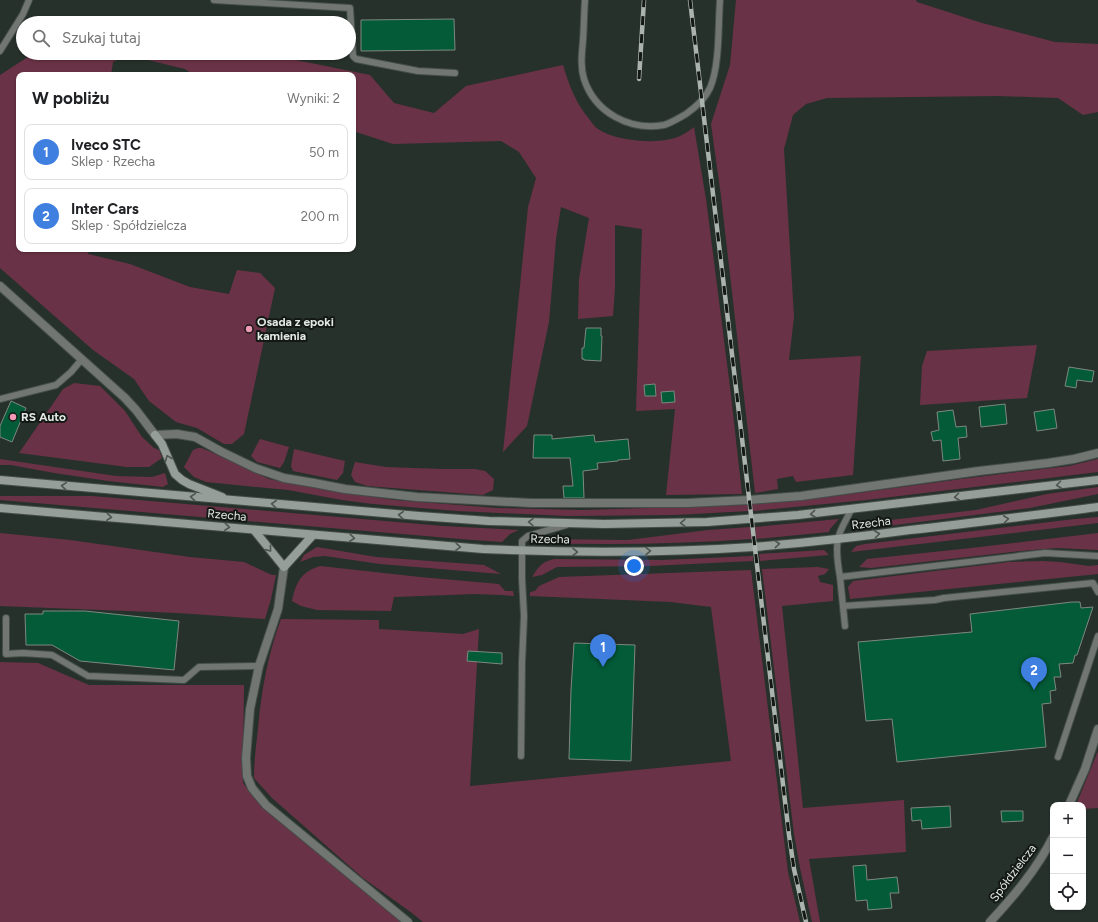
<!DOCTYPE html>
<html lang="pl">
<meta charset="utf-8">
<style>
:root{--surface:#fff;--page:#f2f2f2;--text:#202124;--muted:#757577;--line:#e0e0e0;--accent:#0b8043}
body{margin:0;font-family:Figtree,sans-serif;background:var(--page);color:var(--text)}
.controls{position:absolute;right:12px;bottom:12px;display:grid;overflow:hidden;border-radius:8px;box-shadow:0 1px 3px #0004}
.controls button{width:36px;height:36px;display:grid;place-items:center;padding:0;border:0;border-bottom:1px solid var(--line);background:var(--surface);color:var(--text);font:20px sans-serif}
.you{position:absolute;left:634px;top:566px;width:14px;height:14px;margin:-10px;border:3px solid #fff;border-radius:50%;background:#1a73e8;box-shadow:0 0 0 6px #1a73e833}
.badge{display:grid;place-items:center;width:26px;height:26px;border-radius:50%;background:var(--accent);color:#fff;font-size:13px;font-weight:700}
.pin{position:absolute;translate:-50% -33px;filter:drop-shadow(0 1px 2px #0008)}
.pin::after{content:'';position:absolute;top:21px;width:14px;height:12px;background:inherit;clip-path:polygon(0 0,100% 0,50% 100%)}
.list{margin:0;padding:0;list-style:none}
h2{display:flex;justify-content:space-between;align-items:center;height:52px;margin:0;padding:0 16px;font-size:17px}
h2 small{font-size:13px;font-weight:400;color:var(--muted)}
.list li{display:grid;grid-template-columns:26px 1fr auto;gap:12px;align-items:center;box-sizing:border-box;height:56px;margin:0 8px 8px;padding:0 8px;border:1px solid var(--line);border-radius:8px}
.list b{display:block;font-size:15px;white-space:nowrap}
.list p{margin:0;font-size:13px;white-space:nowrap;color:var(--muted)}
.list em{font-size:13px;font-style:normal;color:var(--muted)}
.icon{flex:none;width:22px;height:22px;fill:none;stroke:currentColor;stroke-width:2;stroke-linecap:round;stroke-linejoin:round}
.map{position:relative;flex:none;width:1098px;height:922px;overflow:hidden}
.search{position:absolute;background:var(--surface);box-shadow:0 1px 3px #0004;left:16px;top:16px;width:340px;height:44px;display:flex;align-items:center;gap:10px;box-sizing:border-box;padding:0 14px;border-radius:22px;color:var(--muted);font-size:15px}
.panel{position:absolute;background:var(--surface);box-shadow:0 1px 3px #0004;left:16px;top:72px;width:340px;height:180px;border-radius:8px}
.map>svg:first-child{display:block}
.green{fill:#6a3246}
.building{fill:#045b38;stroke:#7d8881}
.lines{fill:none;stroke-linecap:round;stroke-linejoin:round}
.service-casing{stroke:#454e49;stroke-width:8}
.minor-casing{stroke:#454e49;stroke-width:10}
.secondary-casing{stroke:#454e49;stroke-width:10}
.service{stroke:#717673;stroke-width:6}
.minor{stroke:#717673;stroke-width:8}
.secondary{stroke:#969e99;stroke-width:8}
.rail-casing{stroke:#abb3ae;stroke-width:4.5}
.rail{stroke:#131815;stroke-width:3;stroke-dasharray:9;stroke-linecap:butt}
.oneway{stroke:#4e5450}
.poi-dot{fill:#f09ab6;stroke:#131815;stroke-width:1.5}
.labels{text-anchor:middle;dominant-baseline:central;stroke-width:4;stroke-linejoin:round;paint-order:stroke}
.poi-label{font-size:12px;font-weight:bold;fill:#e2e9e5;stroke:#131815;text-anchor:start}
.street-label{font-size:12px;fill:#e2e9e5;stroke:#131815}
</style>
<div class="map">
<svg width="1098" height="922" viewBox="0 0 1098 922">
<rect width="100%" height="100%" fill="#27312b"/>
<!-- green -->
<g class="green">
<polygon points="736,0 916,0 917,2 982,23 1055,42 1098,44 1098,112 1083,115 1058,98 997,96 827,98 806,104 793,115 784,149 794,317 789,360 861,356 853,475 796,482 793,476 777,479 778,489 755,493 721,196 711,124 730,65"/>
<path d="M34,53H261L370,75L394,103L434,113L466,86L563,65C569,85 576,104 590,120C592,123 595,127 598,129C617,142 664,146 684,134C688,132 691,129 694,127L706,199L730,387L742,494L666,495L675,409L636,411L642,229L615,225V288L613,316L578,319L579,279L589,218L561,207L556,239L549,322L527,426L503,452L528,207L536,178L519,152L501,141L393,144L353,131V75H194L185,69L127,55L113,62L111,75H19V249H89L88,254L130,264L190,287L229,294L237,270L260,273L275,288L244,434L232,444H224L197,428L176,422L149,401L134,379L93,350L0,268V75Z"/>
<polygon points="1037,345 1027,398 920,405 922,366 927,351"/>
<polygon points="74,383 100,386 125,411 142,437 154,448 159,450 162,458 149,467 127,467 19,453 63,389"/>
<polygon points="260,439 289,447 284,462 280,468 257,462 251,456"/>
<polygon points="198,448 201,448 209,451 269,479 326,490 394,500 497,508 582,510 747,505 749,511 675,515 567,516 457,511 373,504 342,500 288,490 206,482 194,477 184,467 193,450"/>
<polygon points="294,449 345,461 343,473 337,480 293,471 291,466"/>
<polygon points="0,459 116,476 152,477 165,473 168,484 163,487 108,481 54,473 11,465 0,465"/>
<polygon points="1098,459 1098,472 866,500 753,511 752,504 805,500 850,494 969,478 1069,466"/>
<polygon points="355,462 386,467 442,469 475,469 485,471 494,479 493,490 483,495 367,486 355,482 351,475"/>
<polygon points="1098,487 1098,494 1030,508 864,529 861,527 861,525 865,523 976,510 1047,494"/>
<polygon points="0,496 92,496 443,526 519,530 510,534 502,542 473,540 0,500"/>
<polygon points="1098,517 1098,523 851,552 856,546 865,544 1075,519"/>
<polygon points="839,519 830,529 829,532 756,539 755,527"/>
<path d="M750,527L752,539C680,544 608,545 537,543L535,542L536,539H537L628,540L708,530Z"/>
<polygon points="0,533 70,540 190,557 244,562 272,575 276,575 271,599 265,619 178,613 0,606"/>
<polygon points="1098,533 1098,550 1057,548 1021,551 871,568 859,567 867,559 971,548"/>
<polygon points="317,547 376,557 484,565 501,574 380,564 325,556 313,557 300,562 304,555"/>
<polygon points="824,550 829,555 760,561 759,554"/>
<path d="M753,556V561L650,566L557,567L542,575L532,577C539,566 542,562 554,559L662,560Z"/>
<polygon points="1042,561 1060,562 1089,566 1098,565 1098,574 850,599 848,587 853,581 1009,562"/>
<path d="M320,566L420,577L499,584L505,591H513L514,596L503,595L475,594L394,597L391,611L317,610L301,606L292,601C296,582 301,572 320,566Z"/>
<polygon points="818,567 829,569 825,574 818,576 820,582 833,585 833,601 782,606 803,808 904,800 906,852 809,859 820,922 812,922 800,868 794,834 762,569"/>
<path d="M751,570L788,872L800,922H423L412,913L363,878L272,798L254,778C254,762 256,746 258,729C261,692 268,654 281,619L379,620V629L463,634L479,629L470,786L731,761L711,607L671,602L530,596V592L535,591L539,586L559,577Z"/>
<polygon points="0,662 38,663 89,685 244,685 243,783 264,809 401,922 0,922"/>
<polygon points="1098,751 1098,808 1083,809 1083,805 1076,805"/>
</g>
<!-- building -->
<g class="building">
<polygon points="454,19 455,50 361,51 361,20"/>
<polygon points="586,328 601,328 601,336 602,336 601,361 584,360 584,359 582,359 582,348 584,348"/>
<polygon points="1069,367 1094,371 1092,382 1077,380 1076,388 1065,386"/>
<polygon points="655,384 656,396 645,396 644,385"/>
<polygon points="674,391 675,402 662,403 661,392"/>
<polygon points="11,401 26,408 12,442 0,437 0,426"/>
<polygon points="1005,404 1007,424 981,427 979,407"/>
<polygon points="1054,409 1057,428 1037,431 1034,412"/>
<polygon points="953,410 956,427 966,426 967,437 958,438 960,459 943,461 941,440 933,441 931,432 939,430 937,412"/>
<polygon points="534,435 552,435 552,439 594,435 595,442 628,439 630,459 618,460 618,461 597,463 598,469 583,471 584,498 564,498 563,486 573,486 570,458 533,458"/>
<polygon points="1072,602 1080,602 1081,608 1093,607 1077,655 1075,655 1073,663 1059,664 1061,677 1054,677 1056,690 1050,691 1051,703 1042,704 1046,747 897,762 892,719 866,721 858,642 972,632 970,614"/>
<polygon points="43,611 85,611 179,621 174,670 80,661 52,645 26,645 25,614 43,614"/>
<polygon points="574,643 635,645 631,761 569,759 571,690"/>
<polygon points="468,651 502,653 502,664 467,661"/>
<polygon points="950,806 951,827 922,829 921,820 912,821 911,808"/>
<polygon points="1001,811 1023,811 1023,821 1002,822"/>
<polygon points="866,865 867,880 897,877 899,893 890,893 892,908 868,910 867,900 856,901 853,866"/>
</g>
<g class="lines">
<defs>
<g id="service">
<polyline points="214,0 350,8 353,56 356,59 418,71 455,73"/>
<path d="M585,0C584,13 584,26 583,40C582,53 580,66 584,79C595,113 630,131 664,125C671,123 679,118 686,114C696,107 705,99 710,88C720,65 718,25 720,0"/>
<polyline points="0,51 23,14 29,0"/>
<polyline points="0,399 56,385 71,372 82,359"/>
<path d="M851,510C847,519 840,529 838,539C836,549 838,566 840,577L1045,553L1098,556"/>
<polyline points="840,577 845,626"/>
<polyline points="843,606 935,600 944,598 1093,583 1098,592"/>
<polyline points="6,618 6,654 23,653 52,655 88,676 184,680 199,667 259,666"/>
<polyline points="521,756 522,662 524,616 522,579 522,541 528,536 566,525"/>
<polyline points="1058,757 1098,636"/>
</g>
<g id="minor">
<polyline points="0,286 125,398 136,410 155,435 177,434 195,437 222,452 255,468 284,478 314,483 345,489 417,497 531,503 687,503 749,500 801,496 979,471 1048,463 1074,459 1098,453"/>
<polyline points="284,567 278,609 259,666 250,709 246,758 247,776 252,788 266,805 408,922"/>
<polyline points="1069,805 1085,769 1098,729"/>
<path d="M990,922C1014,896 1037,869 1053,837"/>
</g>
<g id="secondary">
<polyline points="155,435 162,444 175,474 182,480 189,484 222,497"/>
<polyline points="0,480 419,516 489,521 604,524 707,522 798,515 1098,480"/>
<path d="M0,508L483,549C573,553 663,553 753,547C805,543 858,537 910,530C973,523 1035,515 1098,507"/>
<polyline points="254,530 284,567 313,535"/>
</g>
</defs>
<!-- service casing -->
<use href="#service" class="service-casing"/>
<!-- minor casing -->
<use href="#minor" class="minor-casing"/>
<!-- secondary casing -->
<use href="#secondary" class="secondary-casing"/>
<!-- service -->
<use href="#service" class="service"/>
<!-- minor -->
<use href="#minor" class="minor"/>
<!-- secondary -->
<use href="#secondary" class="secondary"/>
<defs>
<g id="rail">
<polyline points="690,0 789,835 794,869 806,922"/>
<polyline points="639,79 644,0"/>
</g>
</defs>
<!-- rail casing -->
<use href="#rail" class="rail-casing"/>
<!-- rail -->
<use href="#rail" class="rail"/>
</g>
<!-- one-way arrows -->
<defs><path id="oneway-chevron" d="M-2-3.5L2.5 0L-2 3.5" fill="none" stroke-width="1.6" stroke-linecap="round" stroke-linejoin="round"/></defs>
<g class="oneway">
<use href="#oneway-chevron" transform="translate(168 458) rotate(-112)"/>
<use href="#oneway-chevron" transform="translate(1059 485) rotate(173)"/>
<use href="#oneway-chevron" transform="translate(64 486) rotate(-175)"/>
<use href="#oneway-chevron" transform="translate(193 497) rotate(-175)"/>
<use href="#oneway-chevron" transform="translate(957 497) rotate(173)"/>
<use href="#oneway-chevron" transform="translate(274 504) rotate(-175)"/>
<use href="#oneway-chevron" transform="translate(813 514) rotate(174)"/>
<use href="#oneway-chevron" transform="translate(401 515) rotate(-175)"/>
<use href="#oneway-chevron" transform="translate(109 517) rotate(5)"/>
<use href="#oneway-chevron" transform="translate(1006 519) rotate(-7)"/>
<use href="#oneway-chevron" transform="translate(531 522) rotate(-178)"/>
<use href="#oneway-chevron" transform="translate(683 523) rotate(178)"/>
<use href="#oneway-chevron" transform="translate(227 527) rotate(5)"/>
<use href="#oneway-chevron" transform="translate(877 534) rotate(-7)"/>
<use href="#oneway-chevron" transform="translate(352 538) rotate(5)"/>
<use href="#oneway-chevron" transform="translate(777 544) rotate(-5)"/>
<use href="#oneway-chevron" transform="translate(458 547) rotate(4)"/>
<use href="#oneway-chevron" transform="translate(269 549) rotate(51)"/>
<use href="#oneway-chevron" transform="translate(648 551) rotate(-1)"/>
<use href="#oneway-chevron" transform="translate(575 552) rotate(1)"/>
</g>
<!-- markers -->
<g class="poi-dot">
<circle cx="249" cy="329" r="4"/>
<circle cx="13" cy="417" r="4"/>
</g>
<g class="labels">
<!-- poi labels -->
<g class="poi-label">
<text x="257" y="322">Osada z epoki<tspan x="257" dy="14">kamienia</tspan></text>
<text x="21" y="417">RS Auto</text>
</g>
<!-- street labels -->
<g class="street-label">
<text transform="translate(227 515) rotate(5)">Rzecha</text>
<text transform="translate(871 523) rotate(-7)">Rzecha</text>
<text transform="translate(550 539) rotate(1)">Rzecha</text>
<text transform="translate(1013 873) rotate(-53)">Spółdzielcza</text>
</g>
</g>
</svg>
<div class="controls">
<button>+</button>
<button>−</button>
<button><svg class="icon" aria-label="locate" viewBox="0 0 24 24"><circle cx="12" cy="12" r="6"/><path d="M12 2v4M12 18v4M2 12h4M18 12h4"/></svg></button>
</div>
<div class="you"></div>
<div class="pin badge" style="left:603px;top:667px;background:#3f7fe0">1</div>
<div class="pin badge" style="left:1034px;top:690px;background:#3f7fe0">2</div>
<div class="search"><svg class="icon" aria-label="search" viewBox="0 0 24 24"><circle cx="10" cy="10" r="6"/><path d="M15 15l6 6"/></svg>Szukaj tutaj</div>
<section class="panel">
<h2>W pobliżu<small>Wyniki: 2</small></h2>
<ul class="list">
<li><span class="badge" style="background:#3f7fe0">1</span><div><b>Iveco STC</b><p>Sklep · Rzecha</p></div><em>50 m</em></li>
<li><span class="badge" style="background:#3f7fe0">2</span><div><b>Inter Cars</b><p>Sklep · Spółdzielcza</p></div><em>200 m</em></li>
</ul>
</section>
</div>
